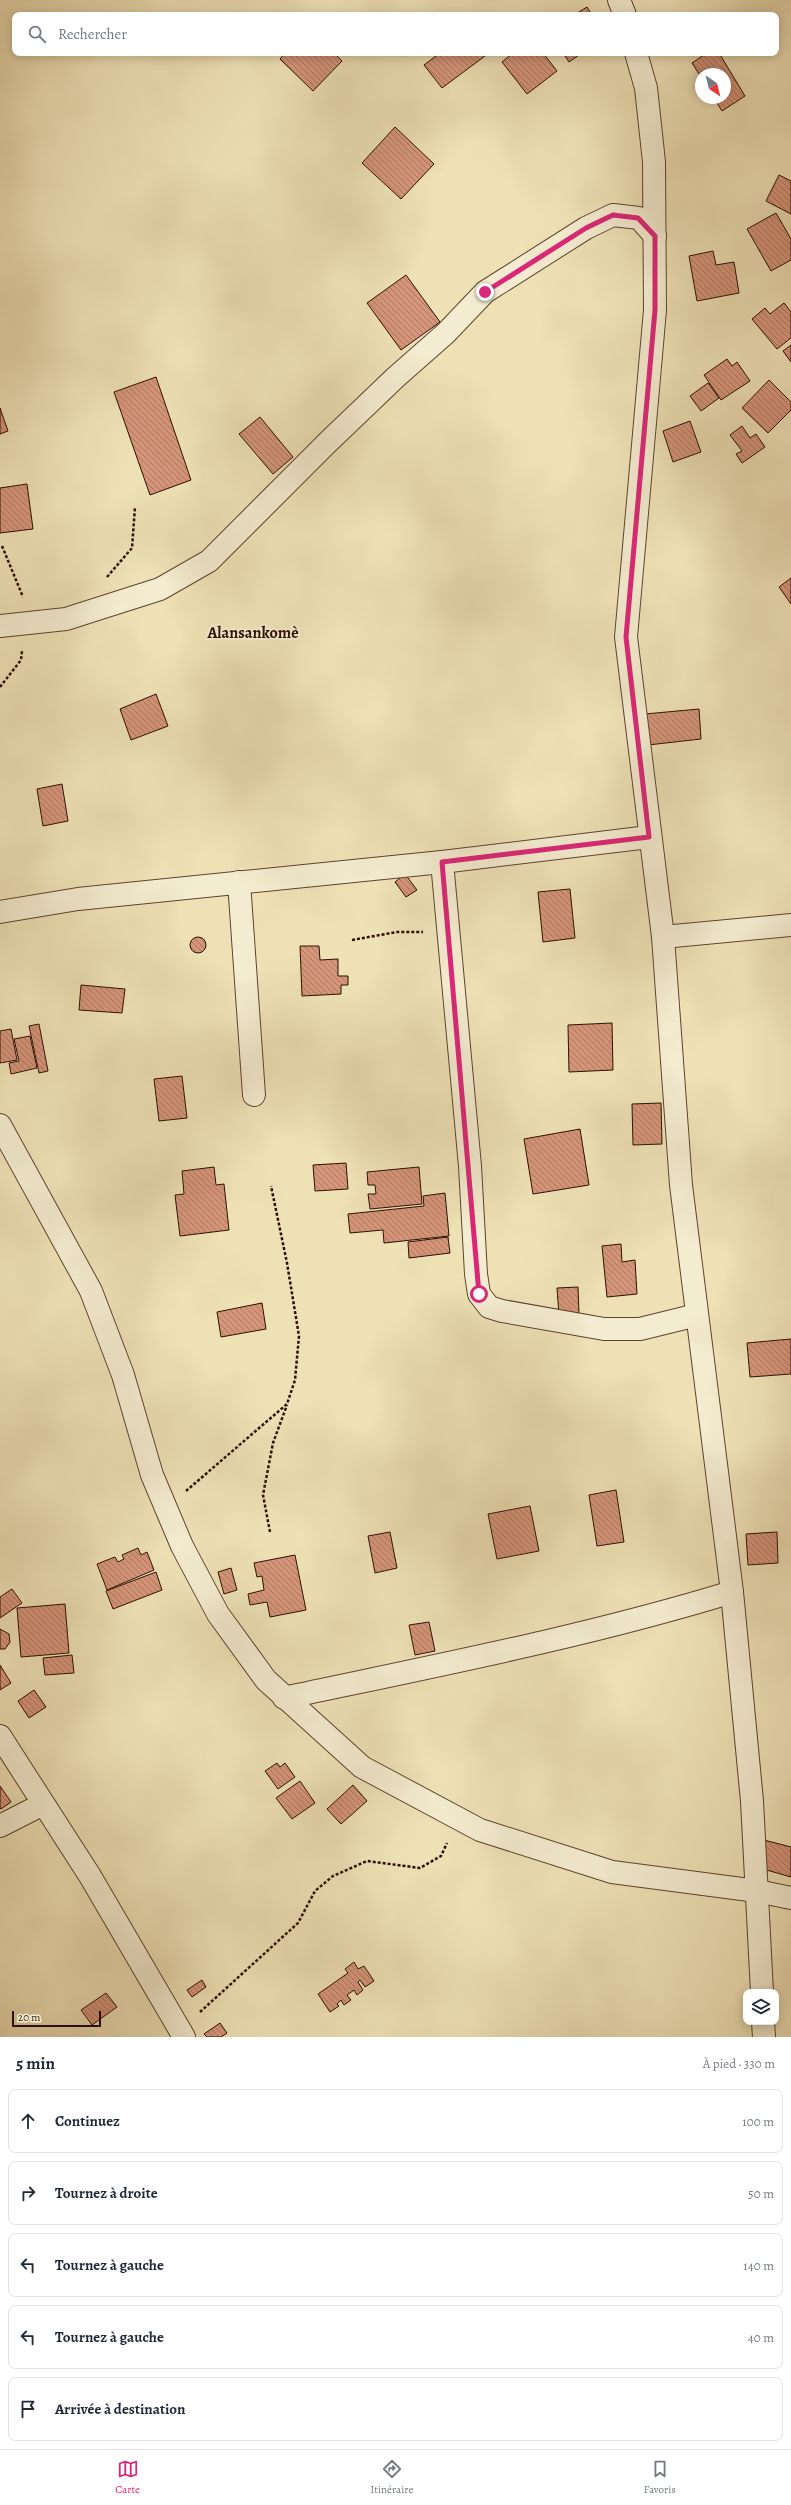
<!DOCTYPE html>
<html lang="fr">
<meta charset="utf-8">
<style>
:root{--surface:#fff;--page:#f2f2f3;--text:#1f2937;--muted:#747a83;--line:#e0e1e3;--accent:#db2777}
body{margin:0;font-family:Alegreya,serif;background:var(--page);color:var(--text)}
.controls{position:absolute;right:12px;bottom:12px;display:grid;overflow:hidden;border-radius:8px;box-shadow:0 2px 10px #0003}
.controls button{width:36px;height:36px;display:grid;place-items:center;padding:0;border:0;border-bottom:1px solid var(--line);background:var(--surface);color:var(--text);font:20px sans-serif}
.compass{position:absolute;left:695px;top:68px;width:36px;height:36px;border-radius:50%;background:var(--surface);box-shadow:0 2px 10px #0003;rotate:145deg}
.scale{position:absolute;left:12px;bottom:10px;width:89px;box-sizing:border-box;padding-left:4px;border:2px solid #2c0f00;border-top:0;font-size:11px;line-height:14px;white-space:nowrap;color:#2c0f00;-webkit-text-stroke:3px #f4ecd0;paint-order:stroke}
.stop{position:absolute;width:12px;height:12px;margin:-9px;border:3px solid #db2777;border-radius:50%;background:#fff}
.stop.end{background:#db2777;border-color:#fff;box-shadow:0 1px 4px #0008}
.list{margin:0;padding:0;list-style:none}
h2{display:flex;justify-content:space-between;align-items:center;height:52px;margin:0;padding:0 16px;font-size:17px}
h2 small{font-size:13px;font-weight:400;color:var(--muted)}
.list li{display:grid;grid-template-columns:26px 1fr auto;gap:12px;align-items:center;box-sizing:border-box;height:64px;margin:0 8px 8px;padding:0 8px;border:1px solid var(--line);border-radius:8px}
.list b{display:block;font-size:15px;white-space:nowrap}
.list em{font-size:13px;font-style:normal;color:var(--muted)}
.icon{flex:none;width:22px;height:22px;fill:none;stroke:currentColor;stroke-width:2;stroke-linecap:round;stroke-linejoin:round}
.map{position:relative;flex:none;width:791px;height:2037px;overflow:hidden}
.search{position:absolute;background:var(--surface);box-shadow:0 2px 10px #0003;left:12px;right:12px;top:12px;height:44px;display:flex;align-items:center;gap:10px;box-sizing:border-box;padding:0 14px;border-radius:8px;color:var(--muted);font-size:15px}
.sheet{height:412px;background:var(--surface)}
nav{display:flex;justify-content:space-around;align-items:center;box-sizing:border-box;height:56px;border-top:1px solid var(--line);background:var(--surface);font-size:11px;color:var(--muted)}
nav a{display:grid;justify-items:center;gap:2px}
nav .on{color:var(--accent)}
.map>svg:first-child{display:block}
.building{fill:url(#building-back-hatch);stroke:#2c0f00}
.lines{fill:none;stroke-linecap:round;stroke-linejoin:round}
.minor-casing{stroke:#5c442e;stroke-width:24}
.path{stroke:#2c0f00;stroke-width:2.5;stroke-dasharray:3 2;stroke-linecap:butt}
.minor{stroke:#f4ecd0;stroke-width:22}
.route{stroke:#db2777;stroke-width:5}
.labels{text-anchor:middle;dominant-baseline:central;stroke-width:3.5;stroke-linejoin:round;paint-order:stroke}
.quarter-label{font-size:16px;font-weight:bold;fill:#2c0f00;stroke:#f4ecd0}
</style>
<div class="map">
<svg width="791" height="2037" viewBox="0 0 791 2037">
<defs>
<pattern id="building-back-hatch" width="6" height="6" patternUnits="userSpaceOnUse"><rect width="6" height="6" fill="#d5957a"/><path d="M-1 5l2 2M0 0l6 6M5-1l2 2" fill="none" stroke="#ad7862"/></pattern>
</defs>
<rect width="100%" height="100%" fill="#eee1b6"/>
<filter id="stains"><feTurbulence type="fractalNoise" baseFrequency=".005" numOctaves="4"/><feColorMatrix values="0 0 0 0 .2 0 0 0 0 .09 0 0 0 0 .02 0 0 0 .5 -.17"/></filter>
<radialGradient id="worn" r=".72"><stop offset=".6" stop-color="#630" stop-opacity="0"/><stop offset="1" stop-color="#630" stop-opacity=".3"/></radialGradient>
<!-- building -->
<g class="building">
<polygon points="587,7 592,15 574,15"/>
<polygon points="285,53 334,53 342,61 313,91 280,59"/>
<polygon points="440,53 489,53 442,88 424,65"/>
<polygon points="513,53 543,53 557,71 527,94 502,62"/>
<polygon points="563,53 582,53 569,62"/>
<polygon points="707,53 719,53 745,96 722,111 714,98 725,98 725,74 701,74 701,77 692,63"/>
<polygon points="395,127 434,164 401,199 362,163"/>
<polygon points="779,175 791,181 791,214 766,201"/>
<polygon points="776,213 791,239 791,260 771,271 747,229"/>
<polygon points="713,251 716,265 734,262 739,293 697,301 689,256"/>
<polygon points="406,275 440,322 401,350 367,303"/>
<polygon points="784,303 791,312 791,338 777,349 752,319 765,308 770,314"/>
<polygon points="791,345 791,362 783,351"/>
<polygon points="727,359 732,366 737,362 750,381 721,400 704,375"/>
<polygon points="156,377 191,480 150,495 114,392"/>
<polygon points="769,380 791,402 791,410 768,433 742,408"/>
<polygon points="708,383 719,398 701,411 690,396"/>
<polygon points="0,408 8,431 0,434"/>
<polygon points="260,417 293,457 273,474 239,434"/>
<polygon points="690,421 701,452 673,462 663,431"/>
<polygon points="742,426 750,438 756,434 765,447 742,463 736,454 742,451 730,435"/>
<polygon points="27,484 33,529 0,533 0,488"/>
<polygon points="791,578 791,604 779,587"/>
<polygon points="156,694 168,726 131,740 120,709"/>
<polygon points="699,709 701,739 648,745 645,714"/>
<polygon points="62,784 68,821 43,826 37,789"/>
<polygon points="405,874 417,890 406,897 395,882"/>
<polygon points="570,889 575,938 543,942 538,892"/>
<circle cx="198" cy="945" r="8"/>
<polygon points="300,946 319,946 320,960 338,959 338,976 348,976 348,985 341,985 341,994 302,996"/>
<polygon points="81,985 125,989 122,1013 79,1010"/>
<polygon points="612,1023 613,1070 569,1072 568,1025"/>
<polygon points="39,1024 48,1071 39,1073 29,1026"/>
<polygon points="11,1029 17,1060 0,1063 0,1031"/>
<polygon points="30,1036 37,1068 11,1074 9,1063 19,1061 14,1039"/>
<polygon points="182,1076 187,1118 159,1121 154,1079"/>
<polygon points="661,1103 662,1144 633,1145 632,1104"/>
<polygon points="580,1129 589,1185 533,1194 524,1139"/>
<polygon points="346,1163 348,1189 315,1191 313,1165"/>
<polygon points="214,1167 216,1185 224,1184 229,1230 180,1236 175,1195 184,1194 182,1171"/>
<polygon points="419,1167 422,1204 370,1209 368,1194 376,1194 375,1185 368,1185 367,1172"/>
<polygon points="445,1193 449,1236 384,1243 383,1230 350,1233 348,1214 424,1206 423,1196"/>
<polygon points="448,1237 450,1253 409,1258 408,1242"/>
<polygon points="621,1244 622,1262 635,1260 637,1294 607,1297 602,1246"/>
<polygon points="578,1287 579,1314 559,1315 557,1288"/>
<polygon points="262,1303 266,1329 221,1337 217,1312"/>
<polygon points="791,1339 791,1374 750,1377 747,1343"/>
<polygon points="616,1490 624,1542 597,1546 589,1495"/>
<polygon points="530,1506 539,1551 497,1559 488,1514"/>
<polygon points="390,1532 397,1568 375,1573 368,1536"/>
<polygon points="777,1532 778,1563 748,1565 746,1534"/>
<polygon points="138,1548 141,1555 147,1552 154,1570 107,1590 97,1564 115,1557 118,1562 124,1559 122,1555"/>
<polygon points="295,1555 306,1610 270,1617 267,1602 250,1605 248,1594 264,1590 262,1576 257,1577 254,1563"/>
<polygon points="231,1568 237,1590 224,1594 218,1572"/>
<polygon points="156,1572 162,1590 113,1609 106,1591"/>
<polygon points="12,1589 22,1603 0,1618 0,1597"/>
<polygon points="65,1604 69,1653 21,1657 17,1608"/>
<polygon points="429,1622 435,1651 415,1655 409,1625"/>
<polygon points="0,1629 9,1634 10,1642 5,1649 0,1649"/>
<polygon points="72,1655 74,1673 45,1675 43,1658"/>
<polygon points="0,1665 11,1683 0,1690"/>
<polygon points="34,1690 46,1707 29,1718 18,1701"/>
<polygon points="277,1763 280,1767 285,1763 295,1777 278,1789 265,1771"/>
<polygon points="300,1781 315,1803 292,1819 276,1798"/>
<polygon points="353,1785 367,1801 341,1824 327,1809"/>
<polygon points="0,1786 11,1802 1,1809 0,1808"/>
<polygon points="764,1840 791,1847 791,1877 763,1869"/>
<polygon points="354,1962 358,1969 364,1966 374,1981 365,1987 360,1980 358,1982 363,1990 357,1995 354,1990 347,1995 351,2000 344,2005 341,2000 337,2004 339,2006 330,2012 318,1994 348,1973 345,1969"/>
<polygon points="202,1980 206,1987 192,1997 187,1990"/>
<polygon points="106,1993 117,2007 92,2025 81,2010"/>
<polygon points="220,2023 227,2033 221,2037 207,2037 204,2034"/>
</g>
<g class="lines">
<defs>
<g id="minor">
<polyline points="619,0 625,15"/>
<polyline points="636,53 646,88 654,162 655,310 626,637 663,937 681,1185 732,1592 752,1801 762,1992"/>
<polyline points="0,626 66,619 160,589 209,561 328,442 396,377 446,333 485,292 586,228 613,215 639,218 655,236"/>
<polyline points="442,862 470,1166 476,1274 479,1294 489,1307 502,1311 604,1329 640,1329 697,1315"/>
<polyline points="239,882 254,1095"/>
<polyline points="0,912 78,899 442,862 649,837"/>
<polyline points="663,937 791,925"/>
<polyline points="0,1125 91,1291 123,1375 152,1475 182,1546 218,1614 266,1680 362,1767 480,1830 612,1872 757,1891 791,1898"/>
<path d="M284,1698C434,1666 585,1637 732,1592"/>
<polyline points="0,1736 90,1876 184,2037"/>
<polyline points="0,1826 43,1804"/>
<polyline points="763,2022 764,2037"/>
</g>
</defs>
<!-- minor casing -->
<use href="#minor" class="minor-casing"/>
<!-- path -->
<g class="path">
<polyline points="2,546 23,597"/>
<polyline points="107,577 132,548 135,507"/>
<polyline points="0,687 21,660 22,651"/>
<polyline points="352,940 397,932 423,932"/>
<polyline points="186,1491 287,1404 295,1380 299,1336 287,1263 271,1186"/>
<polyline points="270,1532 263,1495 273,1443 287,1405"/>
<polyline points="200,2012 298,1923 315,1891 333,1876 367,1861 420,1868 441,1856 447,1843"/>
</g>
<!-- minor -->
<use href="#minor" class="minor"/>
</g>
<g class="lines">
<!-- route -->
<polyline class="route" points="479,1294 442,862 649,837 626,637 655,310 655,236 638,218 613,215 586,228 485,292"/>
</g>
<g class="labels">
<!-- quarter labels -->
<g class="quarter-label">
<text x="253" y="633">Alansankomè</text>
</g>
</g>
<rect width="100%" height="100%" filter="url(#stains)"/>
<rect width="100%" height="100%" fill="url(#worn)"/>
</svg>
<div class="controls">
<button><svg class="icon" aria-label="layers" viewBox="0 0 24 24"><path d="M12 4l9 5-9 5-9-5zM3 14l9 5 9-5"/></svg></button>
</div>
<svg class="compass" viewBox="-18 -18 36 36"><path d="M0-13l5 13h-10z" fill="#e53935"/><path d="M0 13l5-13h-10z" fill="#747a83"/></svg>
<div class="scale">20 m</div>
<div class="stop" style="left:479px;top:1294px"></div>
<div class="stop end" style="left:485px;top:292px"></div>
<div class="search"><svg class="icon" aria-label="search" viewBox="0 0 24 24"><circle cx="10" cy="10" r="6"/><path d="M15 15l6 6"/></svg>Rechercher</div>
</div>
<section class="sheet">
<h2>5 min<small>À pied · 330 m</small></h2>
<ul class="list">
<li><svg class="icon" aria-label="ahead" viewBox="0 0 24 24"><path d="M12 20V5M6 11l6-6 6 6"/></svg><div><b>Continuez</b></div><em>100 m</em></li>
<li><svg class="icon" aria-label="right" viewBox="0 0 24 24"><path d="M7 20v-9h11M14 6l5 5-5 5"/></svg><div><b>Tournez à droite</b></div><em>50 m</em></li>
<li><svg class="icon" aria-label="left" viewBox="0 0 24 24"><path d="M17 20v-9H6M10 6l-5 5 5 5"/></svg><div><b>Tournez à gauche</b></div><em>140 m</em></li>
<li><svg class="icon" aria-label="left" viewBox="0 0 24 24"><path d="M17 20v-9H6M10 6l-5 5 5 5"/></svg><div><b>Tournez à gauche</b></div><em>40 m</em></li>
<li><svg class="icon" aria-label="arrive" viewBox="0 0 24 24"><path d="M6 21V4h12l-3 4 3 4H6"/></svg><div><b>Arrivée à destination</b></div></li>
</ul>
</section>
<nav>
<a class="on"><svg class="icon" aria-label="map" viewBox="0 0 24 24"><path d="M3 6l6-2 6 2 6-2v14l-6 2-6-2-6 2zM9 4v14M15 6v14"/></svg>Carte</a>
<a><svg class="icon" aria-label="directions" viewBox="0 0 24 24"><path d="M12 3l9 9-9 9-9-9zM9 14v-3h6M13 9l2 2-2 2"/></svg>Itinéraire</a>
<a><svg class="icon" aria-label="saved" viewBox="0 0 24 24"><path d="M7 4h10v16l-5-4-5 4z"/></svg>Favoris</a>
</nav>
